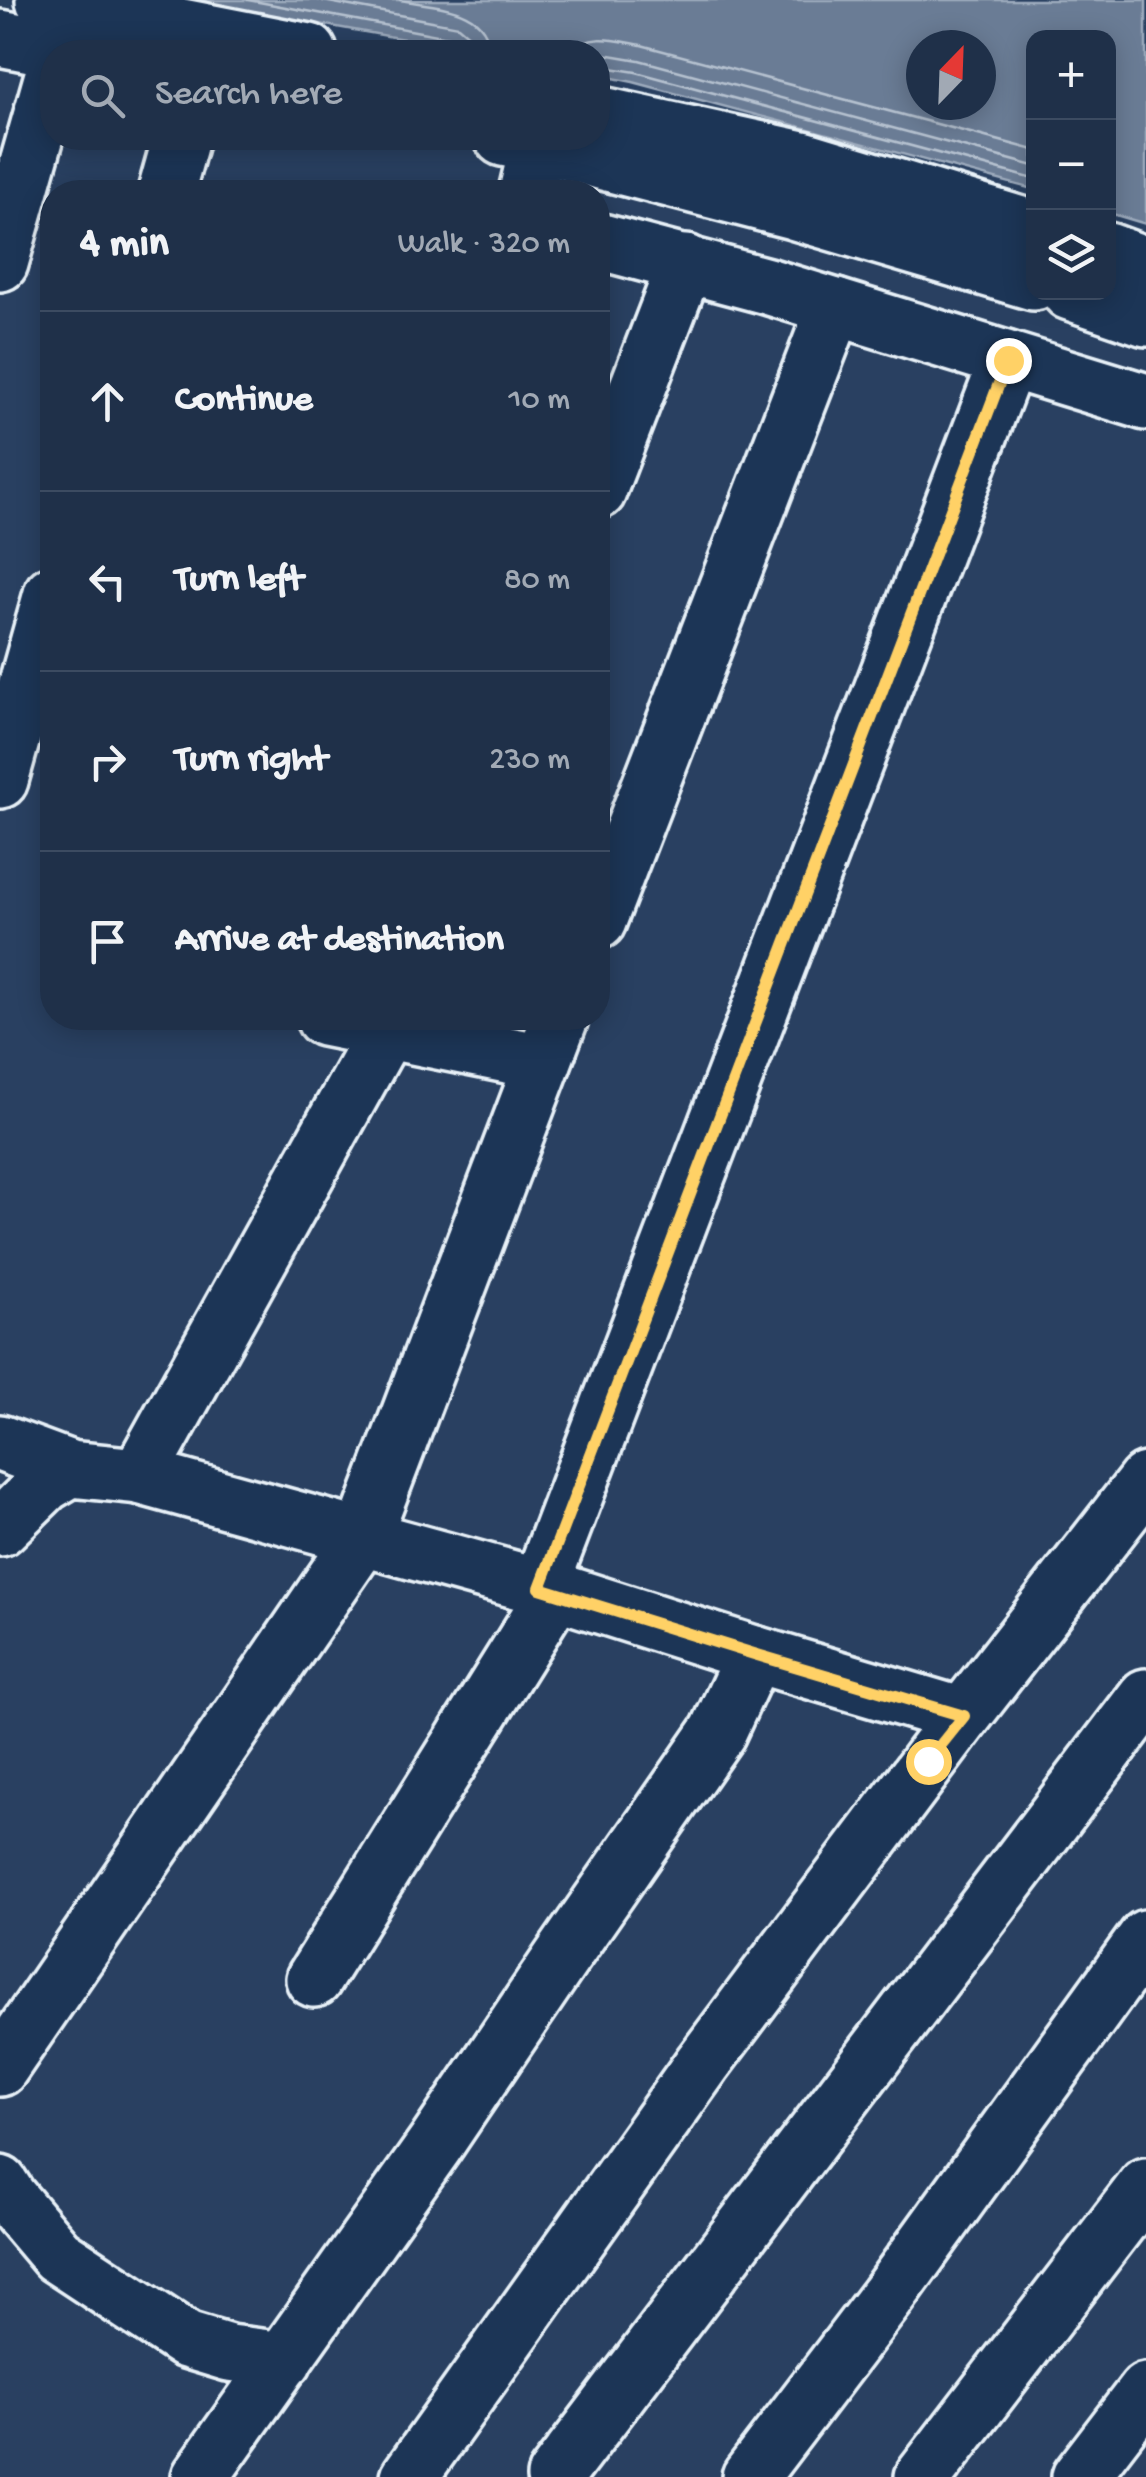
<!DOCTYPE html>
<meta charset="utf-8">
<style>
:root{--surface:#1f3049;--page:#273850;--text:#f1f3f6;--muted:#a1a9b4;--line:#3c4b61}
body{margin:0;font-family:"Gochi Hand",sans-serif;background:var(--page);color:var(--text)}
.controls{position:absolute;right:30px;top:30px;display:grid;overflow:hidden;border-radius:20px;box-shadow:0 5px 25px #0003}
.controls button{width:90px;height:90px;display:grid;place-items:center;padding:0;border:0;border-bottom:2px solid var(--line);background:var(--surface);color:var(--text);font:50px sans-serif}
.compass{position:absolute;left:906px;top:30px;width:90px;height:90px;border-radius:50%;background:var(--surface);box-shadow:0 5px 25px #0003;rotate:23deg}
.stop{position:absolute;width:30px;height:30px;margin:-22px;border:8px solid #ffd166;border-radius:50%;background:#fff}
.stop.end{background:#ffd166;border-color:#fff;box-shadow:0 2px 10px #0008}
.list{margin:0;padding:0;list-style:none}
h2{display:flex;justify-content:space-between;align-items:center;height:130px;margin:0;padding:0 40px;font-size:42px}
h2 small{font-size:32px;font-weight:400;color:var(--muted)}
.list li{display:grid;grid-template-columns:65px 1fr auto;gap:30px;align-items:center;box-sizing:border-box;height:180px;padding:0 40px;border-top:2px solid var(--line)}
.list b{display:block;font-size:38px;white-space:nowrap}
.list em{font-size:32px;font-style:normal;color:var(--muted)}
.icon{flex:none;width:55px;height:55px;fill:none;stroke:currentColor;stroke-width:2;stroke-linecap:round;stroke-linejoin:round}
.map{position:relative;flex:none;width:1146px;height:2477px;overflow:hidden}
.search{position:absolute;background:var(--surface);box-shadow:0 5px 25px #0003;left:40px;top:40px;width:570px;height:110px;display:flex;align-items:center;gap:25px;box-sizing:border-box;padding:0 35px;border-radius:40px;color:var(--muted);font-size:38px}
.panel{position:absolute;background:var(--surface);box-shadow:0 5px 25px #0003;left:40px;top:180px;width:570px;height:850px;border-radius:40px}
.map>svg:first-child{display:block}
.water{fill:#6b7c95;stroke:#9dabbd;stroke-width:2.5;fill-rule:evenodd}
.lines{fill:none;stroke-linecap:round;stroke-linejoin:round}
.shore{stroke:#b6c2d0;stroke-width:2.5}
.minor-casing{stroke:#e8f1f8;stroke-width:62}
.minor{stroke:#1d3557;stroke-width:55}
.route{stroke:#ffd166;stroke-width:12}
</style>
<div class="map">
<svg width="1146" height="2477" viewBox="0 0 1146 2477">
<rect width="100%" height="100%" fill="#294061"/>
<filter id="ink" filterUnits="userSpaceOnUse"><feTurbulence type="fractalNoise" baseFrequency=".01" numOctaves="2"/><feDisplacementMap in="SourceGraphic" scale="20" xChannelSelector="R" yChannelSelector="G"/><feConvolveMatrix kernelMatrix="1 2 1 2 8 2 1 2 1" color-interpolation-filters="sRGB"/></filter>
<g filter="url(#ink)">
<!-- water -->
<path class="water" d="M185,0H1146V224L1109,213L1108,38H1034L1033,189L633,82L598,75V52H477ZM921,45H981V105H921Z"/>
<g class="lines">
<!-- shore -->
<g class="shore">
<polyline points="248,0 453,38 461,43 462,52"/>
<polyline points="318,0 458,26 471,37 475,52"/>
<path d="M400,0C436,7 488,6 490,52"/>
<path d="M569,52C591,32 615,40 641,45L1034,150"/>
<polyline points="598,53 639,60 1034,166"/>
<polyline points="598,66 636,72 1034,179"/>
</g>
<defs>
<g id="minor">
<polyline points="44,0 309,52"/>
<polyline points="0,38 72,52"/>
<polyline points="598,114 803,159 1034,229"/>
<polyline points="503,138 538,145 793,211 1034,282"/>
<polyline points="166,192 181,138"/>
<polyline points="527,192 538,145"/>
<polyline points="598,241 767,286 1146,402"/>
<polyline points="1108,251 1146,265"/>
<polyline points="0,263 52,79"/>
<polyline points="1070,292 1146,318"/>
<polyline points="598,491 686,263"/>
<polyline points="0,780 52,594"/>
<polyline points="598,921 835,307"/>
<polyline points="324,1018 543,1062"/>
<polyline points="0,1443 70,1469"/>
<polyline points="139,1476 386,1031 391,1018"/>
<polyline points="0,1528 45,1484 70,1469 139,1476 556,1591 754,1654 963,1716 703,2063 409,2477"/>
<polyline points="540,1587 1008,360"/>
<polyline points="963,1716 1146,1481"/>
<polyline points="314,1979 556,1591"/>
<polyline points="0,2068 362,1539 560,1018"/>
<polyline points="0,2184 9,2198 57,2255 186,2340 229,2353 284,2360"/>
<polyline points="200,2477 435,2145 560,1960 718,1732 754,1654"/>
<polyline points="555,2477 1146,1697"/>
<polyline points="750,2477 887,2297 1146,1938"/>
<polyline points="923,2477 1146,2186"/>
<polyline points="1080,2477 1146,2391"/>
</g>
</defs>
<!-- minor casing -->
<use href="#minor" class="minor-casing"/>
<!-- minor -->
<use href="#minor" class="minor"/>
</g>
</g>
<g class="lines" filter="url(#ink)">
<!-- route -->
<polyline class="route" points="928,1761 964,1716 754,1654 540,1588 1008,360"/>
</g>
</svg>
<div class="controls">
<button>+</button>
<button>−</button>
<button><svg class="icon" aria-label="layers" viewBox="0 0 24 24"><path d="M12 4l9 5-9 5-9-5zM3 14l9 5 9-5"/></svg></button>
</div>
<svg class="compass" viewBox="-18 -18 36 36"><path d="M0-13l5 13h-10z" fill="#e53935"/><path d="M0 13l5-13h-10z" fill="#a1a9b4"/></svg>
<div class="stop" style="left:928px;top:1761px"></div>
<div class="stop end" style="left:1008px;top:360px"></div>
<div class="search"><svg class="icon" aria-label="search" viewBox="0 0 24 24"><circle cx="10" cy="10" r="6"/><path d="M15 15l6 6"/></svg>Search here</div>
<section class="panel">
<h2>4 min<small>Walk · 320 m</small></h2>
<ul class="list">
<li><svg class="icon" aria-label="ahead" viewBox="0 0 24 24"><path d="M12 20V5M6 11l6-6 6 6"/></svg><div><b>Continue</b></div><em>10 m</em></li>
<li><svg class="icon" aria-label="left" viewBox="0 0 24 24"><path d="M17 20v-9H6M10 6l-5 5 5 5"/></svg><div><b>Turn left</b></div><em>80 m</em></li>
<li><svg class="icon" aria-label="right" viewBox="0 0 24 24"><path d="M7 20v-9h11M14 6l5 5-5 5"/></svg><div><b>Turn right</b></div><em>230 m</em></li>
<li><svg class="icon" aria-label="arrive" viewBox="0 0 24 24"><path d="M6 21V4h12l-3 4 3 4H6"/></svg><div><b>Arrive at destination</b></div></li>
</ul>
</section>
</div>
